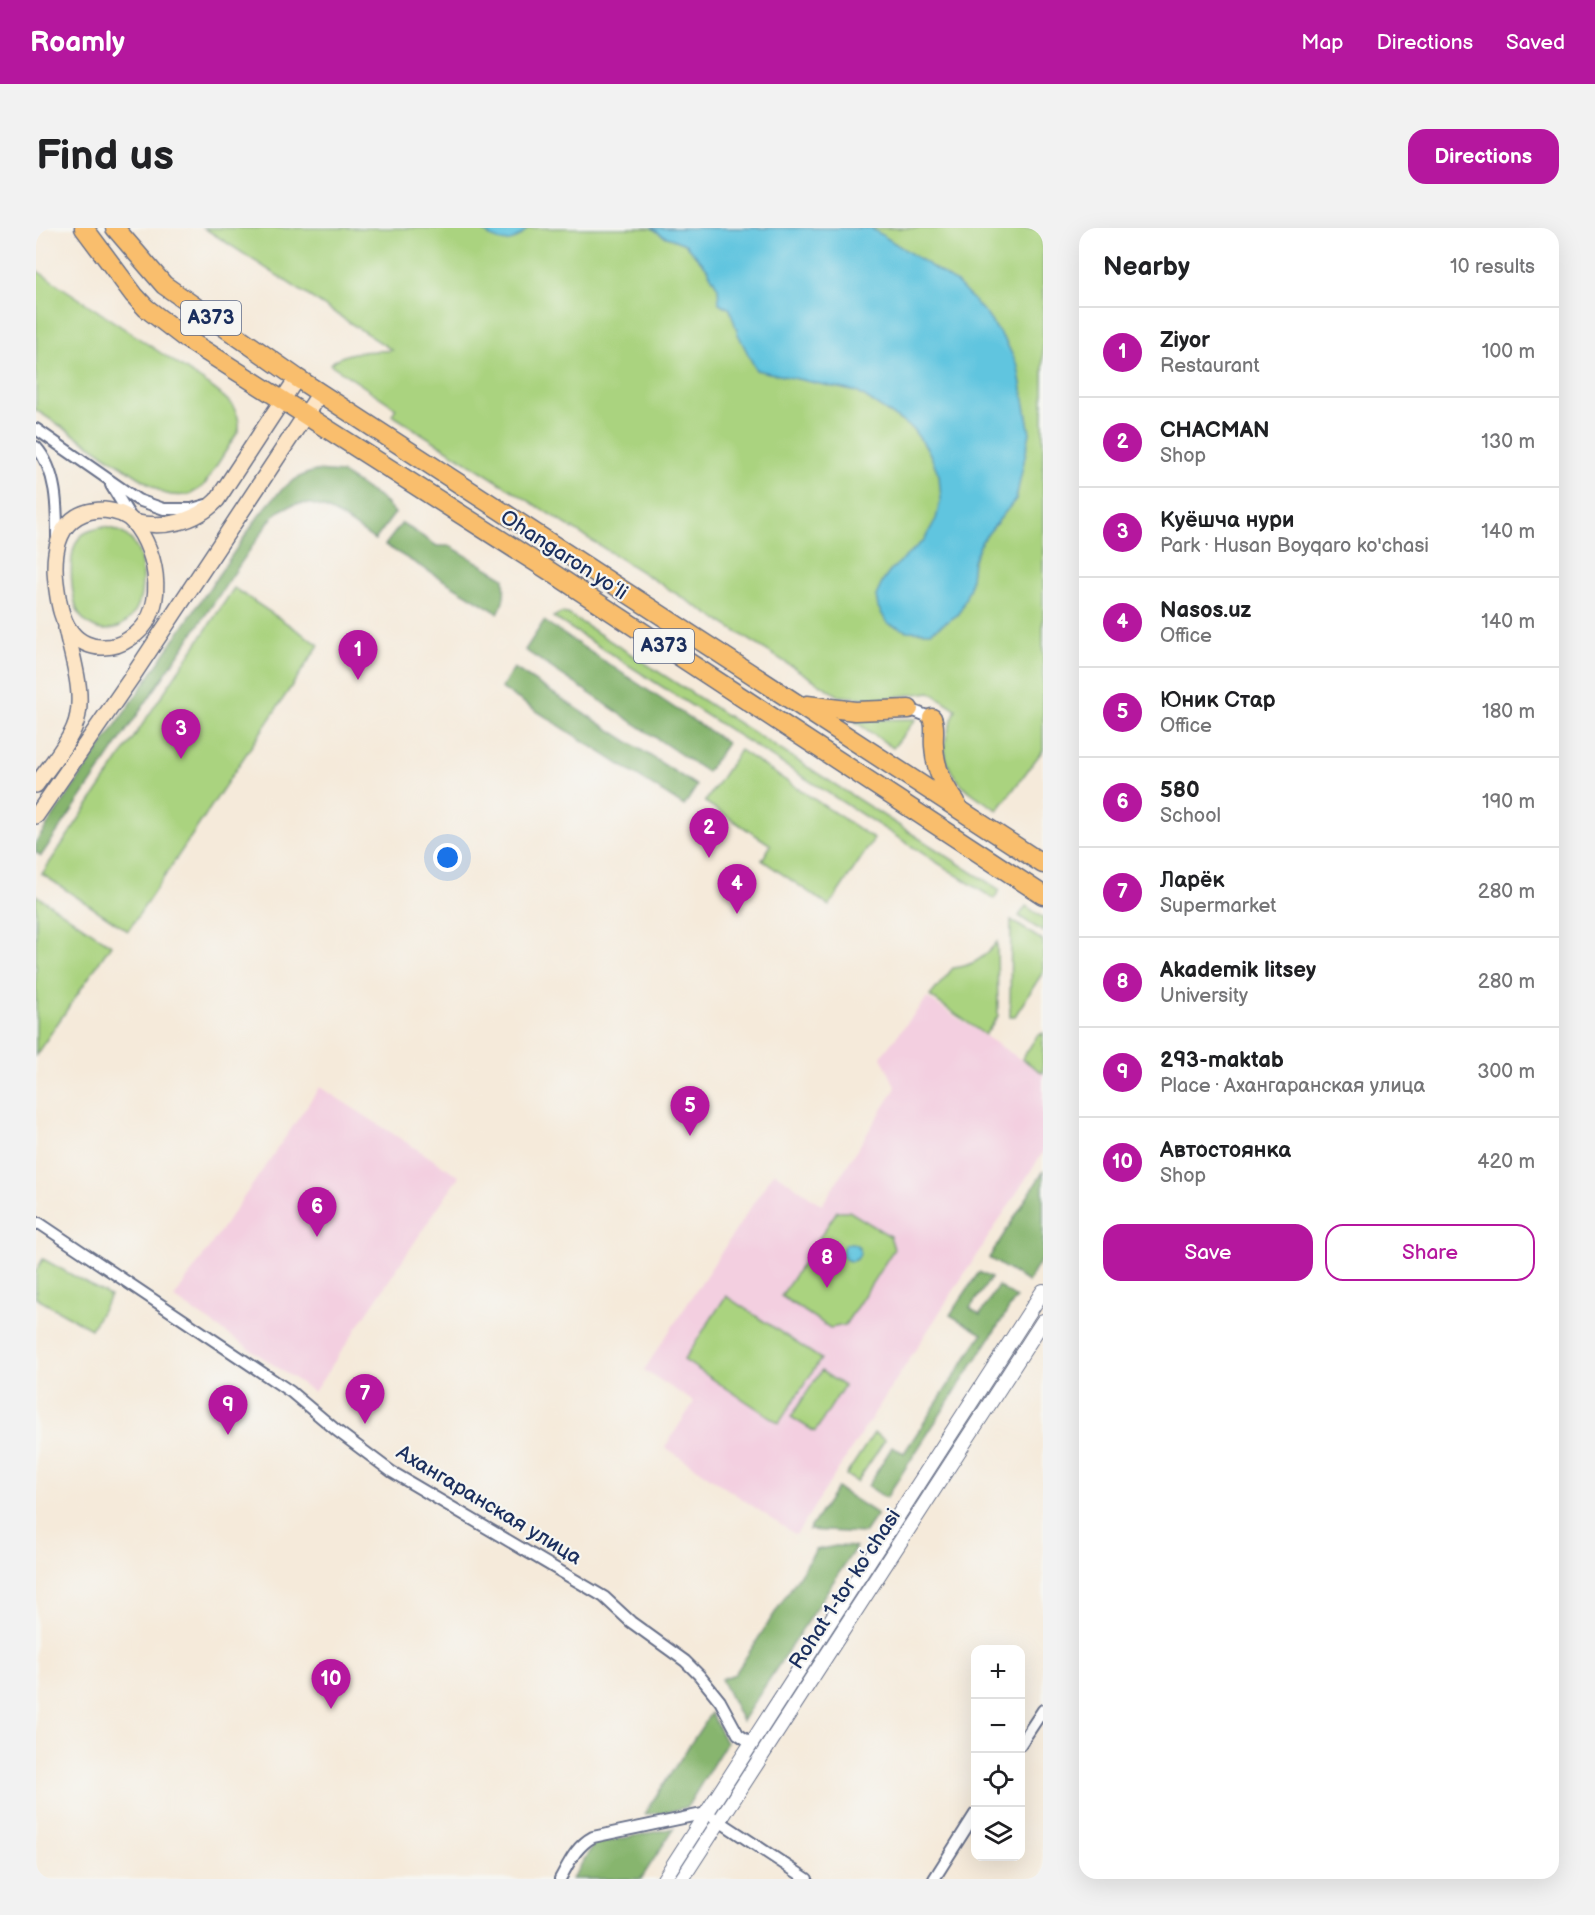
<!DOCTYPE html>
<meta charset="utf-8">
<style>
:root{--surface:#fff;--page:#f2f2f2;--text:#202124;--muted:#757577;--line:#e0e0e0;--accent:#b5179e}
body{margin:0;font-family:"Balsamiq Sans",sans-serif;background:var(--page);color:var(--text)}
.controls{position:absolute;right:18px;bottom:18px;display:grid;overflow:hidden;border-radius:12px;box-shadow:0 6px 24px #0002}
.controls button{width:54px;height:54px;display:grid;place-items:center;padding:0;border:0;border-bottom:2px solid var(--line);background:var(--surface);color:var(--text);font:30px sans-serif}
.you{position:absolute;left:412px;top:630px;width:21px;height:21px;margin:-15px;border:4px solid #fff;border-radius:50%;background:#1a73e8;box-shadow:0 0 0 9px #1a73e833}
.badge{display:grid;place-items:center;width:39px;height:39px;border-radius:50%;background:var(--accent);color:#fff;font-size:20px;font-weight:700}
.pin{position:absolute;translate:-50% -50px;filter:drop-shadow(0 2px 3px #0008)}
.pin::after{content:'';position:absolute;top:32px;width:21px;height:18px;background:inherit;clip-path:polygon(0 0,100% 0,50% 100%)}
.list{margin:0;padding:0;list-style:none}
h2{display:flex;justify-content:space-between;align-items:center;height:78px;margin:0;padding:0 24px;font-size:26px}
h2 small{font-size:20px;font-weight:400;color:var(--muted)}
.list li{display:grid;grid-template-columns:39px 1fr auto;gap:18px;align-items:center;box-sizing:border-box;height:90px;padding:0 24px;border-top:2px solid var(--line)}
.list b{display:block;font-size:22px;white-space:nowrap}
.list p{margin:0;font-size:20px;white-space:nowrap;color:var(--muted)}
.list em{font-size:20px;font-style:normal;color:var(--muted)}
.actions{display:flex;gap:12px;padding:18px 24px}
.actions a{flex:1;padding:14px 0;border:2px solid var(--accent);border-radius:18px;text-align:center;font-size:21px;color:var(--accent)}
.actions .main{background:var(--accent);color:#fff}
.icon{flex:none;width:33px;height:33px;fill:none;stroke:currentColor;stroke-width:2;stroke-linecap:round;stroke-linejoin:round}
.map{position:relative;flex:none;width:1007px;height:1651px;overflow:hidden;border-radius:18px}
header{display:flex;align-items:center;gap:36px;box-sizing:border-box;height:84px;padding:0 30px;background:var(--accent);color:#fff}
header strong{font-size:28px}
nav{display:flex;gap:33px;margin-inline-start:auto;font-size:21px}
.intro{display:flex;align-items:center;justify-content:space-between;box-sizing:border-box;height:144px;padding:0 36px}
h1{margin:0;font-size:42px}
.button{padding:15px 27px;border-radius:18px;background:var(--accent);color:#fff;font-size:21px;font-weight:700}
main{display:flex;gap:36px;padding:0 36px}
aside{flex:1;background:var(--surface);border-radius:18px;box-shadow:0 6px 24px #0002}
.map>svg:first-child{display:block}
.built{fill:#f3cfe0}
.green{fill:#aad37f;stroke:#62816e;stroke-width:1.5}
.forest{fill:#87b56e;stroke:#517266;stroke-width:1.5}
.water{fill:#61c5df;stroke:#3e7a9e;stroke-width:1.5}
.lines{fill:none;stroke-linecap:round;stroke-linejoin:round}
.minor-casing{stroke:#677089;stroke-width:14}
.tertiary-casing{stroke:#677089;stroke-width:16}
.secondary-casing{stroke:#677089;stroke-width:18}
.trunk-casing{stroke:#677089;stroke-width:21}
.minor{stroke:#fff;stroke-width:10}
.tertiary{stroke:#fff;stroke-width:14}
.secondary{stroke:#fde5c5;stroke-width:15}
.trunk{stroke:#f9be6d;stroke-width:18}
.labels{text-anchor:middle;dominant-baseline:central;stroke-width:4.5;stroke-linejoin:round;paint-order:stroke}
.shield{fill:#f6f6f2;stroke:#5d6b8a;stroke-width:1.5}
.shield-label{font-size:20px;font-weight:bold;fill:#1b2f5e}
.street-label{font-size:21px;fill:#1b2f5e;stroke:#f6f6f2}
</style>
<header>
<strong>Roamly</strong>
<nav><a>Map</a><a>Directions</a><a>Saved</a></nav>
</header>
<div class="intro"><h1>Find us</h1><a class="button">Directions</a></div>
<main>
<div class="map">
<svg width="1007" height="1651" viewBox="0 0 1007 1651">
<rect width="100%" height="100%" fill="#f6f6f2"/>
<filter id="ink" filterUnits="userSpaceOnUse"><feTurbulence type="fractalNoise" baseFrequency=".0167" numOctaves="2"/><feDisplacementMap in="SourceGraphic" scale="12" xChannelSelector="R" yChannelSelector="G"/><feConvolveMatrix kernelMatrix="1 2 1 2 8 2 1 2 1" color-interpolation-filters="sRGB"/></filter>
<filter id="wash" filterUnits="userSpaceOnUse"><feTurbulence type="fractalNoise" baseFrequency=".008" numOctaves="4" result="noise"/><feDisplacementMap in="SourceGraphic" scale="24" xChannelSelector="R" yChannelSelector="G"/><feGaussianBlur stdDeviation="1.35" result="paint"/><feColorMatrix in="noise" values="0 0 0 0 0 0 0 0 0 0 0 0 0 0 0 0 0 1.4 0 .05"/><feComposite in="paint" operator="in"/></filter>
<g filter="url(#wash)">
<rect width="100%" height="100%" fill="#f5eada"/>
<!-- built -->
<g class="built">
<polygon points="891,770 1007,846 1007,924 760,1307 629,1219 658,1174 608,1142 738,944 786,977 860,860 845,828"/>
<polygon points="284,859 423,948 278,1164 138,1070"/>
</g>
<!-- green -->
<g class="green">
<path d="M168,0H1007V522L962,582C938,568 907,549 909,517C910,504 916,493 920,481L894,464L844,471L803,468L356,187L360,180L294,136C313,120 334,125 356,122Z"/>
<path d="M0,42L173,157C189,170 205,179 203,202L169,256C157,268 144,270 127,265L0,182Z"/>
<path d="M68,299C105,305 109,333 105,366C101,396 68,416 46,390C34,376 31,325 43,310C49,303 59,301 68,299Z"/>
<polygon points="198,360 283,417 92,703 6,646"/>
<polygon points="525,385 532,386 964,662 958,671 517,389"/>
<polygon points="880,491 857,520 817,492"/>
<polygon points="704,522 838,611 793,678 726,632 735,617 669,574"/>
<polygon points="0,667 75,717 0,827"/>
<polygon points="990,678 1007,690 1007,704 983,688"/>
<polygon points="975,692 1007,713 1007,744 979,788 974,788"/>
<path d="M961,714L962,788L949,807L894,768L917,740C937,738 948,730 961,714Z"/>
<polygon points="1007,805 1007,845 986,831 1001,808"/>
<polygon points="801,983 813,983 854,1008 858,1021 809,1097 794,1100 745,1068"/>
<polygon points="7,1031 74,1068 55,1101 0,1070 0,1043"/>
<polygon points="690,1068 785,1131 743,1195 648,1132"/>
<polygon points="785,1143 808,1158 779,1204 755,1189"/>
<polygon points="838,1205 849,1212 821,1254 810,1247"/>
</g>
<!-- forest -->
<g class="forest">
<path d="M280,243L306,245L347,272L359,285L339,312C307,291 273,257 237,288L5,628L0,624V614L222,289C239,268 253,249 280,243Z"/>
<path d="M366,295L401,318H414L468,350C469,363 469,374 462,385L349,317Z"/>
<polygon points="508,393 691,515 671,544 489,422"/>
<polygon points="478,440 661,558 648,578 465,460"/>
<polygon points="1007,944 1007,1029 992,1054 953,1030"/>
<polygon points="943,1044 955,1050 934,1080 944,1087 962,1058 980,1070 850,1270 832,1258 856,1219 868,1225 946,1106 914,1087"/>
<polygon points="801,1260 841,1286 828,1305 773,1302"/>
<polygon points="800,1318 820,1319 706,1493 685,1451 699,1446 780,1322"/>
<polygon points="675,1485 690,1515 651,1579 628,1585 608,1586"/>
<polygon points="638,1600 605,1651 536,1651 558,1616"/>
</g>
<!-- water -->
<g class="water">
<path d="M444,0H492C476,20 461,16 444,0Z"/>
<polygon points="616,0 835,0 921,55 950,86 970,114 982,139 994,205 980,271 946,313 937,333 934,359 923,386 895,404 871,403 851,395 842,379 840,368 847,353 855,342 888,312 900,291 905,271 903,247 892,222 876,200 821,164 720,142 702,106 694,81 683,75 682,60 670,39 649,16 626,7"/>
<circle cx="815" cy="1024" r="9"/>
</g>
</g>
<g filter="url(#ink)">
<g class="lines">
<defs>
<g id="minor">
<polyline points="0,201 102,272 128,281 156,281 170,277"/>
<path d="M0,219C22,244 21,282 21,313"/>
<polyline points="75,257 95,290"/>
<polyline points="873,481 896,490"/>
<polyline points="0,996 3,995 255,1164 300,1202 356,1244 568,1369 595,1394 649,1433 663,1447 684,1473 702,1506 715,1515"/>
<polyline points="984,1517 1007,1482"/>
<path d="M524,1651C533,1635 540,1618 557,1609L671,1585L771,1651"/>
<polyline points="898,1651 939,1586"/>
</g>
<g id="tertiary">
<polyline points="628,1651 1007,1063"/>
<polyline points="646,1651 1007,1093"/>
</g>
<g id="secondary">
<path d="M68,282C78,283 89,285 97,294C123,324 133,388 93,411C86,416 77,419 68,419C56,420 43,414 36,405C26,394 23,377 21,362C15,325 21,282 68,282Z"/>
<path d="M97,294C127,301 159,295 181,272L261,150"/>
<path d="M0,557C12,540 30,519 38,500C51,470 36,430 30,400"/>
<polyline points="0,588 98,446 284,165"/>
</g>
<g id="trunk">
<polyline points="48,0 98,67 110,80 149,110 512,342 1007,667"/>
<polyline points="79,0 128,57 261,150 1007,636"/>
<polyline points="771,477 819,483 873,481"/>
<path d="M896,490C900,498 897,508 898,518C899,539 906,557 920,574"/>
</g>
</defs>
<!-- minor casing -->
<use href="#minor" class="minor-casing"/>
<!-- tertiary casing -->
<use href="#tertiary" class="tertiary-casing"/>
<!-- secondary casing -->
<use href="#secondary" class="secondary-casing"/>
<!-- trunk casing -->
<use href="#trunk" class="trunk-casing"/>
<!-- minor -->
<use href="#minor" class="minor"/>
<!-- tertiary -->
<use href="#tertiary" class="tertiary"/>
<!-- secondary -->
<use href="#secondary" class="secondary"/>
<!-- trunk -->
<use href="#trunk" class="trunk"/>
</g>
</g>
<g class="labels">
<!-- shield labels -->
<g class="shield">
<rect x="145" y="73" width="60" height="34" rx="4.5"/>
<rect x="598" y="401" width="60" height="34" rx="4.5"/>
</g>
<g class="shield-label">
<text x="175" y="90">A373</text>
<text x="628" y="418">A373</text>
</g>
<!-- street labels -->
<g class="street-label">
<text transform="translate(528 327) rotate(33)">Ohangaron yoʻli</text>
<text transform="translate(453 1277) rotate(31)">Ахангаранская улица</text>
<text transform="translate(809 1361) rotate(-57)">Rohat 1-tor koʻchasi</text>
</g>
</g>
</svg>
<div class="controls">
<button>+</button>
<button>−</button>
<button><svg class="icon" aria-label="locate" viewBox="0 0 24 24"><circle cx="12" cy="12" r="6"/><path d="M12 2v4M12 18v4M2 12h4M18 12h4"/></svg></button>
<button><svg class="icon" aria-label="layers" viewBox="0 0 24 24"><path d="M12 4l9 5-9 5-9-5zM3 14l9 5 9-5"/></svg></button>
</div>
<div class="you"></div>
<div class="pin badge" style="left:322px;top:452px">1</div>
<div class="pin badge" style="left:673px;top:630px">2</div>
<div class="pin badge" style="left:145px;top:531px">3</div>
<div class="pin badge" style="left:701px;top:686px">4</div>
<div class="pin badge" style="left:654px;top:908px">5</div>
<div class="pin badge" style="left:281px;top:1009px">6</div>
<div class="pin badge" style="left:329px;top:1196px">7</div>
<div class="pin badge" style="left:791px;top:1060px">8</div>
<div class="pin badge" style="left:192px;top:1207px">9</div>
<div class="pin badge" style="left:295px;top:1481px">10</div>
</div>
<aside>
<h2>Nearby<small>10 results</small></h2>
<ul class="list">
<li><span class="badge">1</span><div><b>Ziyor</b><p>Restaurant</p></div><em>100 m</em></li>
<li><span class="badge">2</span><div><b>CHACMAN</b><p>Shop</p></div><em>130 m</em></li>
<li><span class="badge">3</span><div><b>Куёшча нури</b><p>Park · Husan Boyqaro ko'chasi</p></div><em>140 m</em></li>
<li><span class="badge">4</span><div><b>Nasos.uz</b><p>Office</p></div><em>140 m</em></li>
<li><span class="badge">5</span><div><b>Юник Стар</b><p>Office</p></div><em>180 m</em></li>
<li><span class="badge">6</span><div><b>580</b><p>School</p></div><em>190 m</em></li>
<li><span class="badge">7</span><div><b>Ларёк</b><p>Supermarket</p></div><em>280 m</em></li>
<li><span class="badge">8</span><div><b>Akademik litsey</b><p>University</p></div><em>280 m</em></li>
<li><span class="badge">9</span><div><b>293-maktab</b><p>Place · Ахангаранская улица</p></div><em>300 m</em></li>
<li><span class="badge">10</span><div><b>Автостоянка</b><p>Shop</p></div><em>420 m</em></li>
</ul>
<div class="actions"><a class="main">Save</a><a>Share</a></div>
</aside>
</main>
